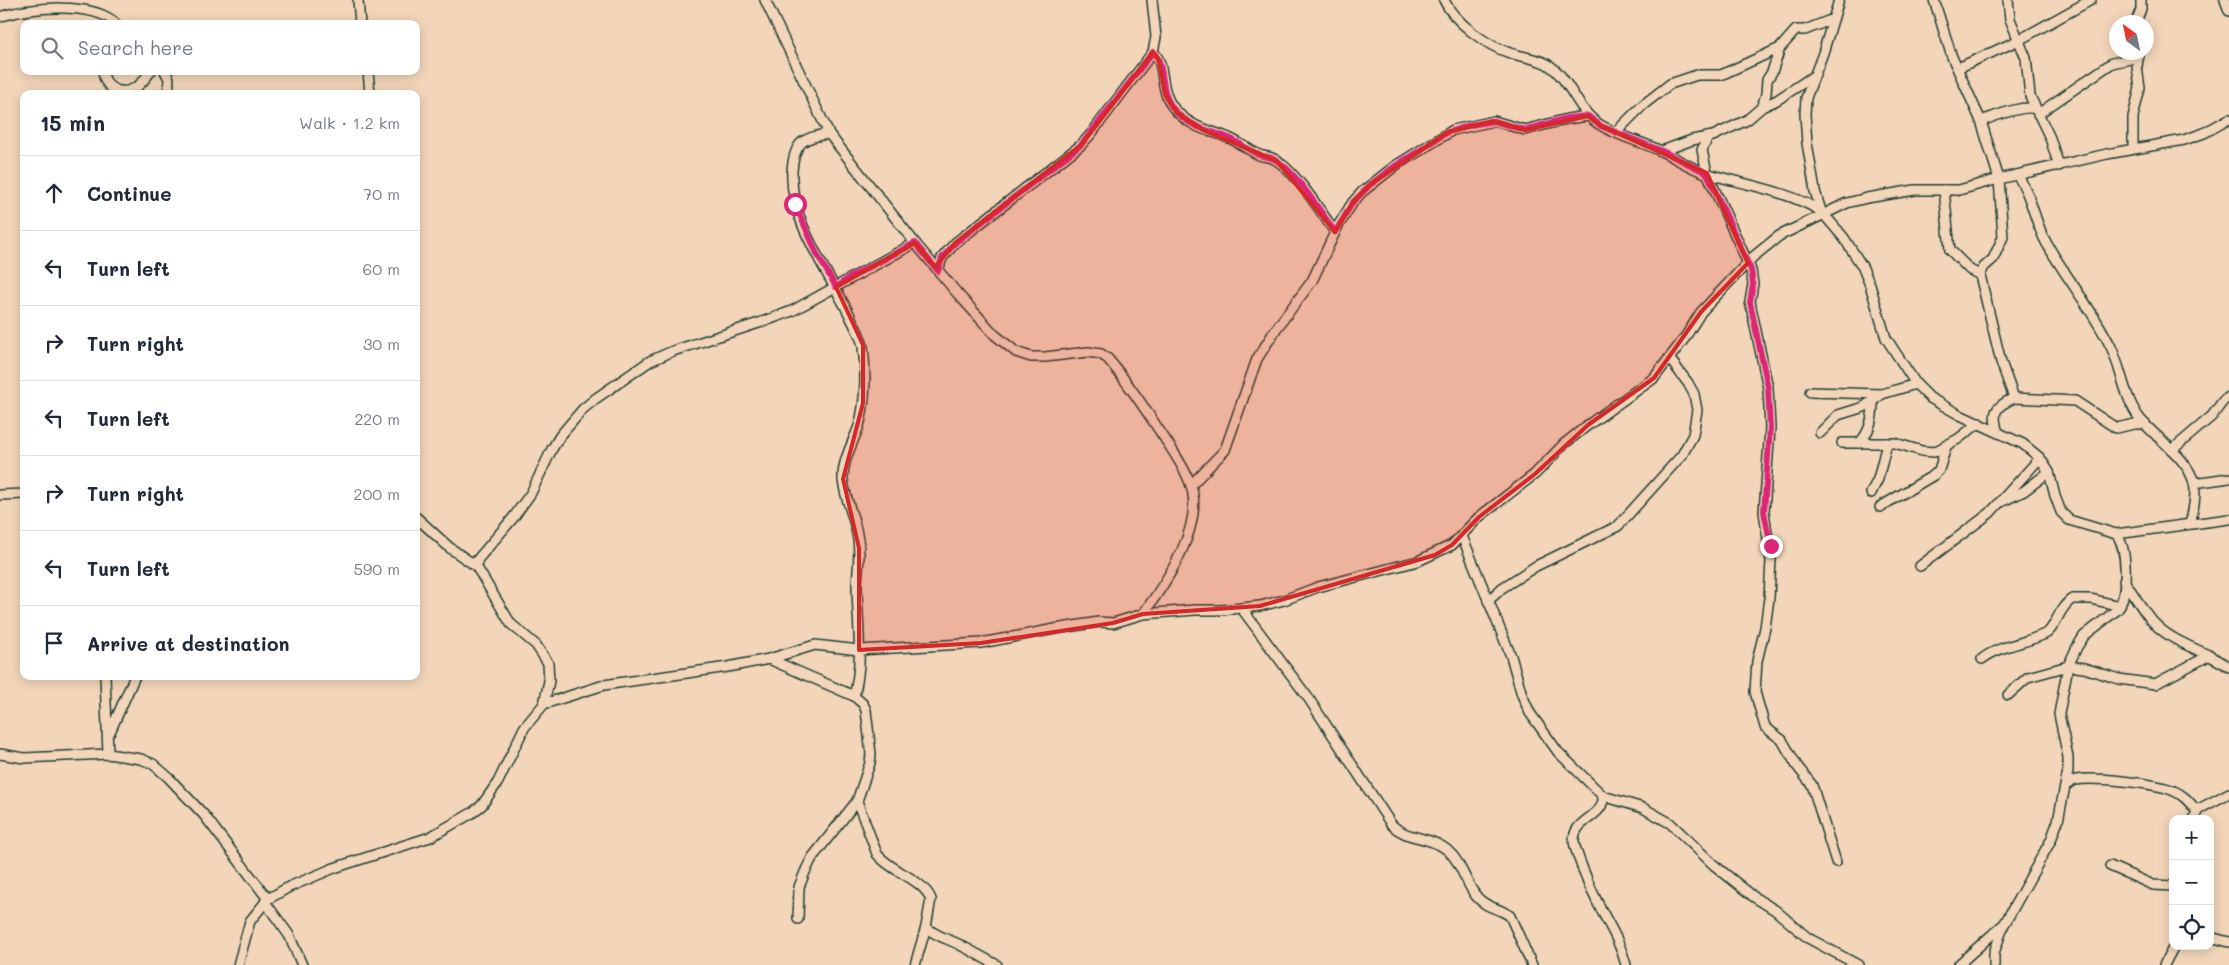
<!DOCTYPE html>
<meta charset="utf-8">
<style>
:root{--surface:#fff;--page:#f2f2f3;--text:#1f2937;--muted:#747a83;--line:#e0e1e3}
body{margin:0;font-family:Mali,sans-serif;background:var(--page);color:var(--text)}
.controls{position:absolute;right:15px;bottom:15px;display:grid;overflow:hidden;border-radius:10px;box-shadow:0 2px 12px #0003}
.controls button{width:45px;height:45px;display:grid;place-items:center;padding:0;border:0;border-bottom:1px solid var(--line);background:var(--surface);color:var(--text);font:25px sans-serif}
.compass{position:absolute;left:2109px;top:15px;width:45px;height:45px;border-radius:50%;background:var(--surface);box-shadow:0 2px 12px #0003;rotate:327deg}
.stop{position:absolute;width:15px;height:15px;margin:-11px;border:4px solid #db2777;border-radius:50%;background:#fff}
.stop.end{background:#db2777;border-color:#fff;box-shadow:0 1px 5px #0008}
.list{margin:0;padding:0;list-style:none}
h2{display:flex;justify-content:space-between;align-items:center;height:65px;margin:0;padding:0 20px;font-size:21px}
h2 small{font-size:16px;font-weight:400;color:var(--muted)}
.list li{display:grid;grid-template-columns:32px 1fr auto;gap:15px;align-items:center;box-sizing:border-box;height:75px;padding:0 20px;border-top:1px solid var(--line)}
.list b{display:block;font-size:19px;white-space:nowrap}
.list em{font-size:16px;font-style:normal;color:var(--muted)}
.icon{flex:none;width:28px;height:28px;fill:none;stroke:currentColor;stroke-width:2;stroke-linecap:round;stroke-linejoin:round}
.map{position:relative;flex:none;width:2229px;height:965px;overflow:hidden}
.search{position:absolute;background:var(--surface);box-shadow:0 2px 12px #0003;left:20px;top:20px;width:400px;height:55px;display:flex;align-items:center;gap:12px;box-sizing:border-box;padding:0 18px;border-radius:10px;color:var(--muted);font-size:19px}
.panel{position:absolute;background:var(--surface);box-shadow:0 2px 12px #0003;left:20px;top:90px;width:400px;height:590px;border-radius:10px}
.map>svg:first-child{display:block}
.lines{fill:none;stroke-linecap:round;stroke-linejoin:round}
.street-casing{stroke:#1f3d34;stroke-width:12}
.street{stroke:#f3d6b9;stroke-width:9}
.route{stroke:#db2777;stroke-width:6}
.marked{fill:#d62828;fill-opacity:0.2;stroke:#d62828;stroke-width:4;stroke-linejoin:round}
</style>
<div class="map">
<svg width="2229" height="965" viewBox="0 0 2229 965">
<rect width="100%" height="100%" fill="#f3d6b9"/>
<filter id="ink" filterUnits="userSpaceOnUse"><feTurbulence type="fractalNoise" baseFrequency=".02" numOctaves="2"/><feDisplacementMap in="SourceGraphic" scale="10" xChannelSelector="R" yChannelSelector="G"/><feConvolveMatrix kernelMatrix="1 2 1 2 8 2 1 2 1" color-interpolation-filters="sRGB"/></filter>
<g filter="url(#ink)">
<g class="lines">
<defs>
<g id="street">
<polyline points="358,0 360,24"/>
<path d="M765,0L829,134L915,243L957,293L995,335L1016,352L1031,357H1045L1088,352L1101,354L1108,359C1127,381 1143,406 1159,430C1170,447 1183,464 1190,483C1206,524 1166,583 1143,614"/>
<path d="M1444,0C1454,22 1487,46 1510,53C1522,57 1536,58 1547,64C1571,78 1576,112 1602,126C1621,137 1642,142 1661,151C1676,158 1690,168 1706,173C1745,185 1785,190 1821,211"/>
<path d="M1839,0L1823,53L1806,98L1805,114L1807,143L1815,191L1821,211L1844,238L1862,266L1870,285L1886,338L1916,384L1930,398L1960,415L2023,444L2040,458L2049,472L2055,496L2061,512L2069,520L2116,534C2128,547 2128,594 2118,609L2084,636L2077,647L2068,666L2059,714L2068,757V771L2058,821L2051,840L2005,923L1958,965"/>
<polyline points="1934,0 1952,57 1981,121 1999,179 2003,237 1993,259 1984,267 1980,275 2001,362 2014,398"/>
<polyline points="2008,0 2010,19 2026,58 2030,96 2050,138 2059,166"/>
<polyline points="2225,0 2229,11"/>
<path d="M0,17C26,7 95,1 116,24"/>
<polyline points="2136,22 2141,9 2141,0"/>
<path d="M1153,52C1168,65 1156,93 1179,114C1195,129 1210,130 1229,138C1240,143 1249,150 1259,155C1264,157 1269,156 1274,159C1295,170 1321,212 1335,232"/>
<polyline points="1958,68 2019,40 2091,0"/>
<path d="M103,71C104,90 123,97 138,86C143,82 147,76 151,71"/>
<polyline points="165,71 169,79 168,94"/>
<polyline points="368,71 370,94"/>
<polyline points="1762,107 1766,94 1767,80 1772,72 1780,48 1796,30 1805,30 1833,19"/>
<polyline points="2038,114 2112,63 2139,57"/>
<path d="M1981,121C1993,117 2024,104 2035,109"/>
<polyline points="1616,132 1643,105 1670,84 1697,75 1721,75 1780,48"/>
<path d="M829,134C802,137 794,143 792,171C789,221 829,272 850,316C854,325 862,337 863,347C866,371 866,402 859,426C853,443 842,461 843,480C845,499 854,516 857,534C861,551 858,567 857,583C857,621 864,659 854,696"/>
<polyline points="1708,137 1702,150 1707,173 1751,270 1753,284 1750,302 1768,388 1770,428 1764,512 1771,560 1769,598 1765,628 1757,661 1755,692 1765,727 1782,740 1797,766 1812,785 1836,862"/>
<polyline points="2133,148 2133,117 2140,88 2137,67 2139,52"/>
<polyline points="1662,151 1692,140 1713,136 1747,120 1762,107 1777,100 1812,77"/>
<path d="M2017,175C2032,195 2034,222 2047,244C2067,279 2093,310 2111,347C2122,370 2124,399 2141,420C2156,438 2188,458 2194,483C2197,495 2193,512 2190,524"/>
<polyline points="1944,190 1950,250 1970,270 1980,275"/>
<polyline points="938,271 942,258 955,243 1081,145 1091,134 1153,52 1156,37 1152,0"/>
<polyline points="1810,392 1882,394 1916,384"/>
<polyline points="1820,433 1838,415 1864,407 1882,394"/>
<path d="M1998,433C1992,412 1994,407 2014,398L2075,401L2116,428L2135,424H2145"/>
<polyline points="1842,443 1895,443 1922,451 1934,452 1958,439 1979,423"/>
<path d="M1859,443C1870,433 1873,417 1873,402"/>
<polyline points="2172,450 2212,416 2223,401 2229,397"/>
<polyline points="2194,483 2229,478"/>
<polyline points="1191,485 1225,450 1257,359 1276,329 1312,281 1338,226 1353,202 1362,192 1395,166 1453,130 1494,121 1525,130 1567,119 1588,116"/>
<polyline points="1871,493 1878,479 1887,443"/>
<polyline points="0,495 24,494"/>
<polyline points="2001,502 2024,491 2049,472"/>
<polyline points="1880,507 1934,475 1939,470 1946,447"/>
<polyline points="416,517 450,548 476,566"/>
<polyline points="2116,534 2229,519"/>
<polyline points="1462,536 1511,656 1522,695 1530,713 1558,752 1603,796 1643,808 1670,823 1714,865 1754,897 1775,910 1808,938 1858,965"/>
<polyline points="1920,566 1990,513 2040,458"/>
<path d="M2124,581C2134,594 2142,610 2153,622C2173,644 2205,650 2229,667"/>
<polyline points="1488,601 1502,588 1536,566 1618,526 1682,455 1693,435 1697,410 1694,394 1688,383 1669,358"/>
<path d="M1242,609L1309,699L1391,824C1405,839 1426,836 1443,847C1461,858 1464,882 1477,897C1486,908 1500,908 1510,916L1532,965"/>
<polyline points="769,659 854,696 863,704 866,710 871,754 870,763 857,801 812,858 805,872 799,887 798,919"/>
<path d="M1982,659C2000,645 2028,643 2047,633C2056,627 2059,607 2072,599H2091L2120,606"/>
<polyline points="105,676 108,754"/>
<polyline points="2008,695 2028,677 2068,666 2084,668 2119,679 2155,684 2210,655"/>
<polyline points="544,704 549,681 548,663 536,645 511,624 476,566 478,559 513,518 531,493 552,449 560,436 583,409 595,399 650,361 673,351 765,321 792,311 915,243"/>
<polyline points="110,732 135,676"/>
<polyline points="0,754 24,758 108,754 141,759 153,764 168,777 204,815 268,899"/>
<path d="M2066,785C2070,783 2072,781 2076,780C2095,777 2157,783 2174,791C2184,795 2190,803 2197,811"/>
<path d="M1603,796C1605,818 1573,818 1574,841C1575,850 1579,858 1582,867C1586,876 1589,886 1594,895C1605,920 1619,937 1626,965"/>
<path d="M857,801L877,854C891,872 922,878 931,899L926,927L915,965"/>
<polyline points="2193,819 2199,809 2229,793"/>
<polyline points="2110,866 2153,885 2173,886"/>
<polyline points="265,902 289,935 302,965"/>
<path d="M926,927C936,937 950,939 962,946C974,952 985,959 997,965"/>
<polyline points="2210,937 2229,942"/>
<polyline points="238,965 250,921 268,899 289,887 334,868 430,837 472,813 482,805 498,782 524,728 544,704 604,685 728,667 769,659 815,645 859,650 981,643 1055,629 1099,622 1113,623 1143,614 1195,610 1221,610 1260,606 1284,600 1318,587 1418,561 1452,545 1479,517 1535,474 1564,444 1588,425 1654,378 1684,339 1701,312 1753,257 1779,236 1847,203 1867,198 1915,190 1959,190 1999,179 2107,154 2184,140 2204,133 2229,119"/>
<polyline points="1994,965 1994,953 2003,927"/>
<polyline points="2164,965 2174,946"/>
</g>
</defs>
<!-- street casing -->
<use href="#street" class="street-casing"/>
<!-- street -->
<use href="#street" class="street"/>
</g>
</g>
<g class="lines" filter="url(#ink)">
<!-- route -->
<path class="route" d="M795,204L818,256L836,287L852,276L915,243L938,271L942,258L955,243L1081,145L1153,52C1168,66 1156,93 1178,114C1195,129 1210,130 1229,138C1240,143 1249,150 1259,155C1264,157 1269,156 1274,159C1295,170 1321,212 1335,232L1353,202L1371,184L1395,166L1448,132L1470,125L1494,121L1525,130L1567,118L1588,116L1601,126L1662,151L1707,173L1751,270L1753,284L1750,302L1768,388L1770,428L1764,512L1771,546"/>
</g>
<!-- marked area -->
<path class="marked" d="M1153,52L1159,60L1165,94L1177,113L1203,130L1277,161L1335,232L1353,202L1371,184L1448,132L1494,121L1525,130L1588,116L1601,126L1707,173L1748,263L1701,312L1654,378L1588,425L1535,474L1479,517L1452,545L1435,555L1260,606L1143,614L1113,623L981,643L859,650V548L843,479L863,403V345L836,287L915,243L935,267L955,243L1081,145Z"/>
</svg>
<div class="controls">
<button>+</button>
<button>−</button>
<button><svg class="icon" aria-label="locate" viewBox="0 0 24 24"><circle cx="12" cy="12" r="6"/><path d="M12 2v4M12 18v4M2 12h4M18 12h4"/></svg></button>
</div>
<svg class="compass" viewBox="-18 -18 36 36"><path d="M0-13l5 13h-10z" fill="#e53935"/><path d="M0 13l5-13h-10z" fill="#747a83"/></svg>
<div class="stop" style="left:795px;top:204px"></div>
<div class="stop end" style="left:1771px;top:546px"></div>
<div class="search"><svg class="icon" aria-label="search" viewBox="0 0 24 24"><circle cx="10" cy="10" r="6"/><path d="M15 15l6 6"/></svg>Search here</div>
<section class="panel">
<h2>15 min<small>Walk · 1.2 km</small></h2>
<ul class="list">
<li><svg class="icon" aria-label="ahead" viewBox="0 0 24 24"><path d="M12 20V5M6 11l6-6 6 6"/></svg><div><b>Continue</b></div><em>70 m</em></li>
<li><svg class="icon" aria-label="left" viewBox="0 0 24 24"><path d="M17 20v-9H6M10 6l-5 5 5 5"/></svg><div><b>Turn left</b></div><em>60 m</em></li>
<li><svg class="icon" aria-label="right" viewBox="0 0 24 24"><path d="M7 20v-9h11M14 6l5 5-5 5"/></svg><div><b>Turn right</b></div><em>30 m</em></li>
<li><svg class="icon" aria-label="left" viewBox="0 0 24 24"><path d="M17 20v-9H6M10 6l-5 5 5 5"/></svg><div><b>Turn left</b></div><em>220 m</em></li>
<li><svg class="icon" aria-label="right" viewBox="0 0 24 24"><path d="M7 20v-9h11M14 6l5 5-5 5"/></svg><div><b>Turn right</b></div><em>200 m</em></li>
<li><svg class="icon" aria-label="left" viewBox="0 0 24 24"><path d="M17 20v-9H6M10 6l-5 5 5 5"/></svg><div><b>Turn left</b></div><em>590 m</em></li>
<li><svg class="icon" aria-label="arrive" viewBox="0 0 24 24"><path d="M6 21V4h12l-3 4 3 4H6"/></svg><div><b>Arrive at destination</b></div></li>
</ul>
</section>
</div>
